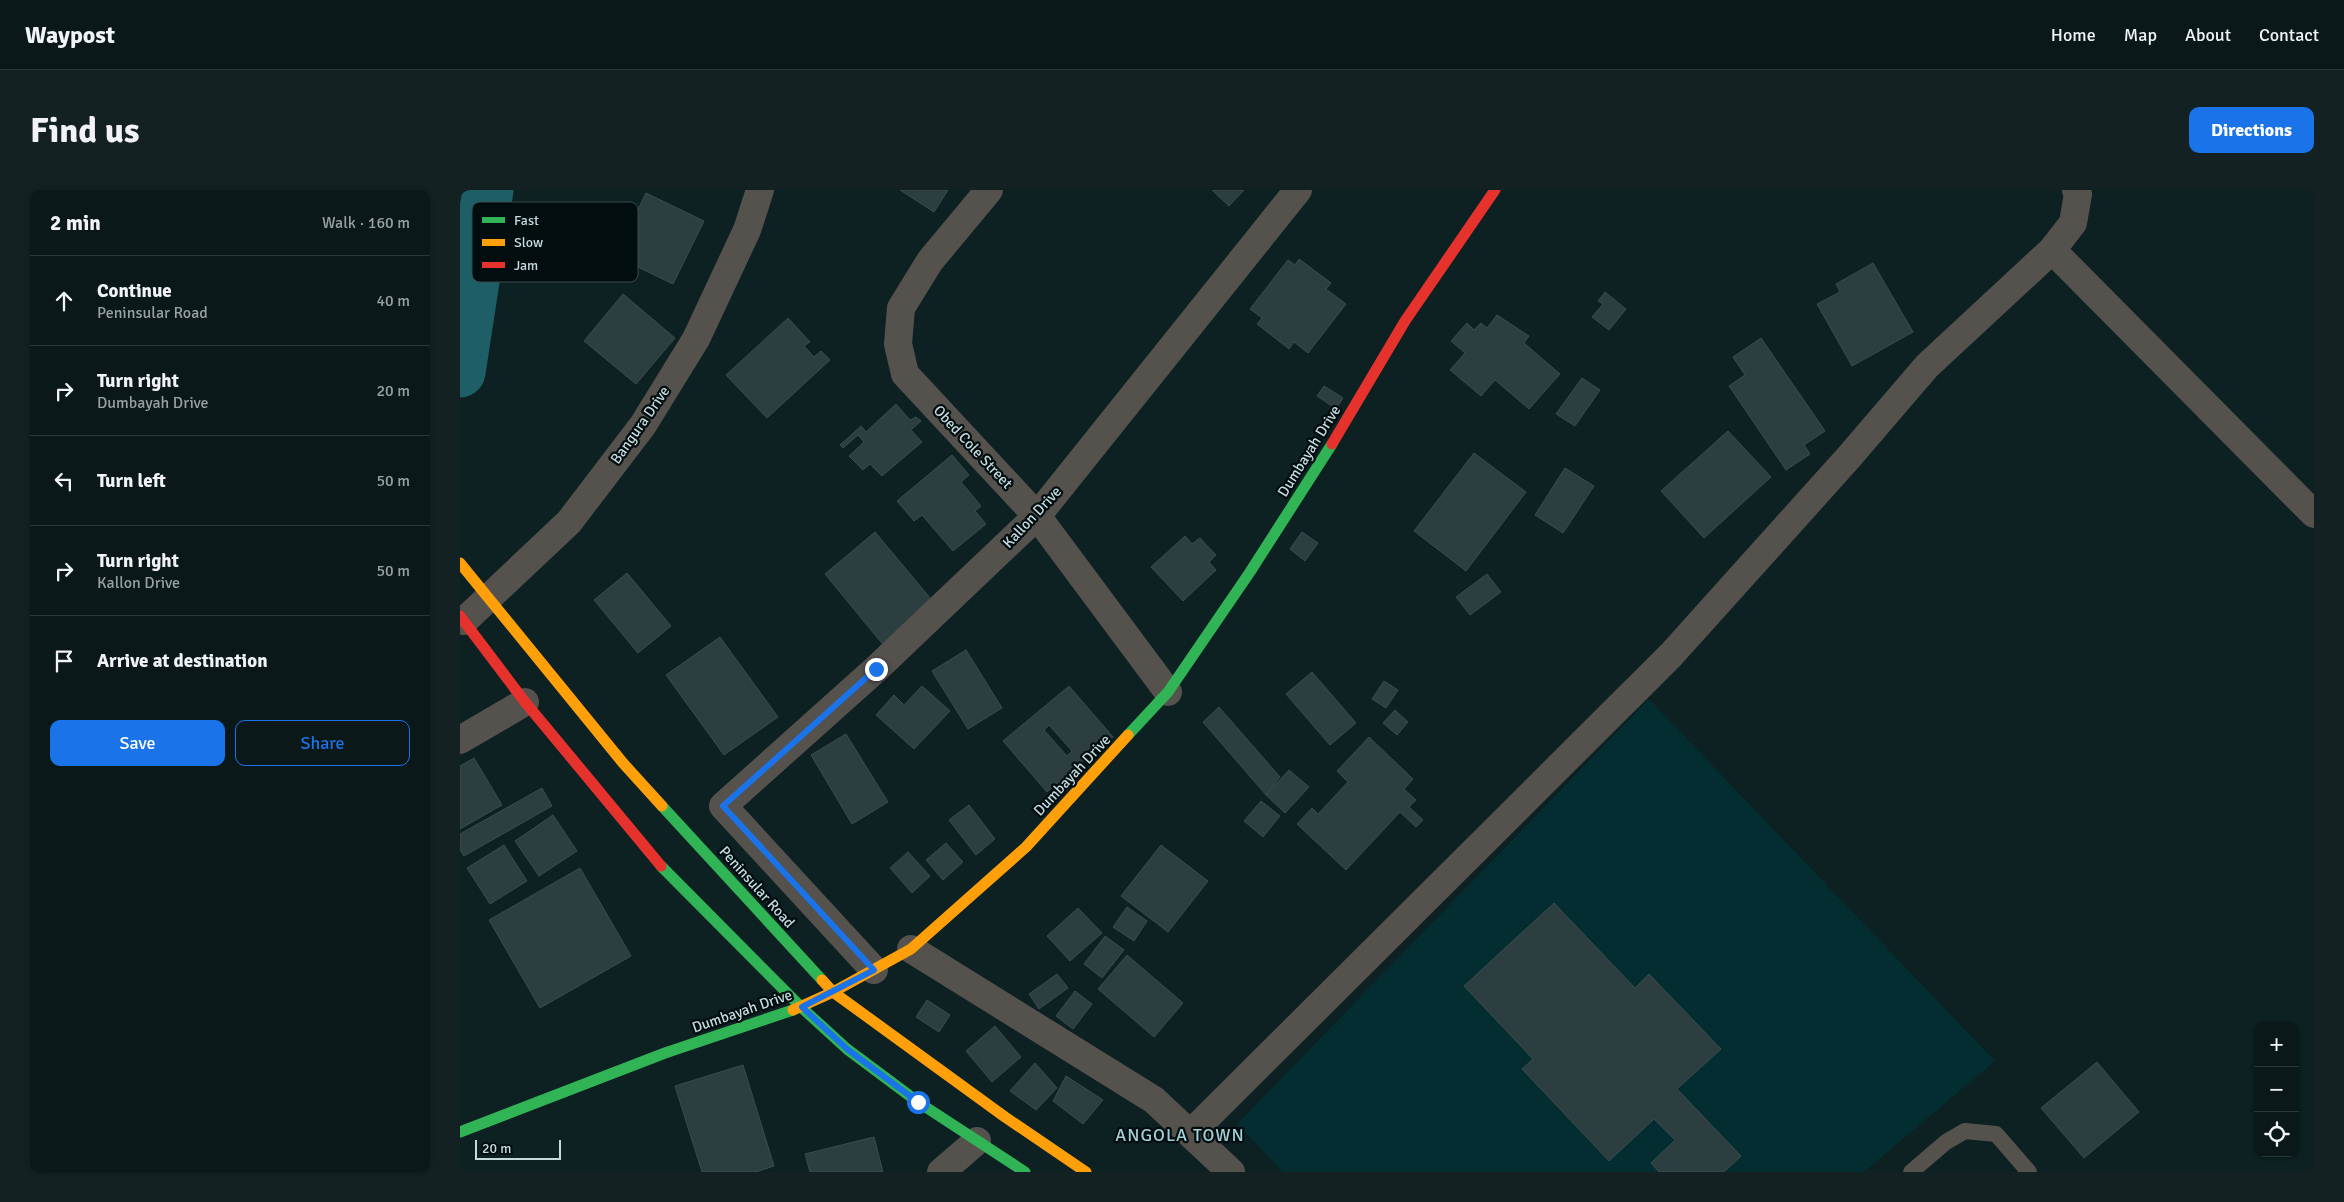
<!DOCTYPE html>
<meta charset="utf-8">
<style>
:root{--surface:#0a181a;--page:#132123;--text:#f1f3f6;--muted:#99a0a2;--line:#2a3739;--accent:#1a73e8}
body{margin:0;font-family:Signika,sans-serif;background:var(--page);color:var(--text)}
.controls{position:absolute;right:15px;bottom:15px;display:grid;overflow:hidden;border-radius:10px;box-shadow:0 1px 4px #0004}
.controls button{width:45px;height:45px;display:grid;place-items:center;padding:0;border:0;border-bottom:1px solid var(--line);background:var(--surface);color:var(--text);font:25px sans-serif}
.scale{position:absolute;left:15px;bottom:12px;width:86px;box-sizing:border-box;padding-left:5px;border:2px solid #c4dadd;border-top:0;font-size:14px;line-height:18px;white-space:nowrap;color:#c4dadd;-webkit-text-stroke:4px #010d0f;paint-order:stroke}
.stop{position:absolute;width:15px;height:15px;margin:-11px;border:4px solid #1a73e8;border-radius:50%;background:#fff}
.stop.end{background:#1a73e8;border-color:#fff;box-shadow:0 1px 5px #0008}
.list{margin:0;padding:0;list-style:none}
h2{display:flex;justify-content:space-between;align-items:center;height:65px;margin:0;padding:0 20px;font-size:21px}
h2 small{font-size:16px;font-weight:400;color:var(--muted)}
.list li{display:grid;grid-template-columns:32px 1fr auto;gap:15px;align-items:center;box-sizing:border-box;height:90px;padding:0 20px;border-top:1px solid var(--line)}
.list b{display:block;font-size:19px;white-space:nowrap}
.list p{margin:0;font-size:16px;white-space:nowrap;color:var(--muted)}
.list em{font-size:16px;font-style:normal;color:var(--muted)}
.actions{display:flex;gap:10px;padding:15px 20px}
.actions a{flex:1;padding:11px 0;border:1px solid var(--accent);border-radius:10px;text-align:center;font-size:18px;color:var(--accent)}
.actions .main{background:var(--accent);color:#fff}
.icon{flex:none;width:28px;height:28px;fill:none;stroke:currentColor;stroke-width:2;stroke-linecap:round;stroke-linejoin:round}
.map{position:relative;flex:none;width:1854px;height:982px;overflow:hidden;border-radius:10px}
header{display:flex;align-items:center;gap:30px;box-sizing:border-box;height:70px;padding:0 25px;background:var(--surface);border-bottom:1px solid var(--line)}
header strong{font-size:24px}
nav{display:flex;gap:28px;margin-inline-start:auto;font-size:18px}
.intro{display:flex;align-items:center;justify-content:space-between;box-sizing:border-box;height:120px;padding:0 30px}
h1{margin:0;font-size:35px}
.button{padding:12px 22px;border-radius:10px;background:var(--accent);color:#fff;font-size:18px;font-weight:700}
main{display:flex;gap:30px;padding:0 30px}
aside{flex:1;background:var(--surface);border-radius:10px;box-shadow:0 1px 4px #0004}
.map>svg:first-child{display:block}
.built{fill:#042d32}
.lines{fill:none;stroke-linecap:round;stroke-linejoin:round}
.river{stroke:#1e5f67;stroke-width:51}
.building{fill:#2d3e40;stroke:#3b4c4e;fill-rule:evenodd}
.lane{stroke:#55524e;stroke-width:16}
.street{stroke:#55524e;stroke-width:28}
.fast{stroke:#30b455;stroke-width:11}
.slow{stroke:#ff9f0a;stroke-width:11}
.jam{stroke:#e5322d;stroke-width:11}
.route{stroke:#1a73e8;stroke-width:6}
.labels{text-anchor:middle;dominant-baseline:central;stroke-width:4.5;stroke-linejoin:round;paint-order:stroke}
.street-label{font-size:15px;fill:#c4dadd;stroke:#010d0f}
.quarter-label{font-size:18px;letter-spacing:1px;fill:#a2ced5;stroke:#010d0f}
.key{fill:#010d0f;stroke:#3c4a4d;stroke-width:1}
.key-label{font-size:14px;fill:#c4dadd}
</style>
<header>
<strong>Waypost</strong>
<nav><a>Home</a><a>Map</a><a>About</a><a>Contact</a></nav>
</header>
<div class="intro"><h1>Find us</h1><a class="button">Directions</a></div>
<main>
<aside>
<h2>2 min<small>Walk · 160 m</small></h2>
<ul class="list">
<li><svg class="icon" aria-label="ahead" viewBox="0 0 24 24"><path d="M12 20V5M6 11l6-6 6 6"/></svg><div><b>Continue</b><p>Peninsular Road</p></div><em>40 m</em></li>
<li><svg class="icon" aria-label="right" viewBox="0 0 24 24"><path d="M7 20v-9h11M14 6l5 5-5 5"/></svg><div><b>Turn right</b><p>Dumbayah Drive</p></div><em>20 m</em></li>
<li><svg class="icon" aria-label="left" viewBox="0 0 24 24"><path d="M17 20v-9H6M10 6l-5 5 5 5"/></svg><div><b>Turn left</b></div><em>50 m</em></li>
<li><svg class="icon" aria-label="right" viewBox="0 0 24 24"><path d="M7 20v-9h11M14 6l5 5-5 5"/></svg><div><b>Turn right</b><p>Kallon Drive</p></div><em>50 m</em></li>
<li><svg class="icon" aria-label="arrive" viewBox="0 0 24 24"><path d="M6 21V4h12l-3 4 3 4H6"/></svg><div><b>Arrive at destination</b></div></li>
</ul>
<div class="actions"><a class="main">Save</a><a>Share</a></div>
</aside>
<div class="map">
<svg width="1854" height="982" viewBox="0 0 1854 982">
<rect width="100%" height="100%" fill="#0d2022"/>
<!-- built -->
<polygon class="built" points="1189,509 1535,871 1404,982 823,982 777,934"/>
<g class="lines">
<!-- river -->
<polyline class="river" points="0,182 28,0"/>
</g>
<!-- building -->
<g class="building">
<polygon points="440,0 488,0 474,22"/>
<polygon points="752,0 784,0 769,16"/>
<polygon points="186,3 244,31 213,94 155,66"/>
<polygon points="839,69 871,93 866,99 886,114 848,163 834,152 829,159 797,134 802,128 790,119 828,70 835,75"/>
<polygon points="1413,73 1453,142 1392,176 1357,114 1380,102 1376,94"/>
<polygon points="1145,102 1166,119 1149,140 1132,127 1143,114 1138,111"/>
<polygon points="163,104 215,148 176,194 124,151"/>
<polygon points="1037,125 1069,146 1064,153 1100,184 1069,219 1035,190 1021,206 990,180 1005,163 991,151 1007,133 1014,140 1021,133 1027,138"/>
<polygon points="328,128 350,152 344,156 354,167 361,161 370,170 307,228 266,185"/>
<polygon points="1301,148 1365,241 1344,255 1350,264 1326,280 1269,196 1285,185 1273,167"/>
<polygon points="1122,188 1140,200 1115,236 1096,224"/>
<polygon points="864,196 883,208 876,219 857,206"/>
<polygon points="436,214 450,230 456,227 461,231 451,240 462,252 422,286 410,274 403,280 389,266 404,252 398,245 383,258 380,255 401,236 406,242"/>
<polygon points="1268,241 1311,287 1244,348 1201,301"/>
<polygon points="1014,263 1066,302 1006,381 954,341"/>
<polygon points="492,265 509,285 501,292 521,316 515,321 526,334 493,361 462,325 454,331 437,311"/>
<polygon points="1105,278 1134,296 1103,343 1075,325"/>
<polygon points="415,342 476,415 425,457 365,384"/>
<polygon points="842,342 858,353 845,371 830,359"/>
<polygon points="725,346 732,354 740,348 756,365 749,372 756,380 723,411 691,377"/>
<polygon points="167,383 211,436 178,463 134,410"/>
<polygon points="1027,384 1041,402 1010,425 996,407"/>
<polygon points="260,447 318,527 264,565 206,485"/>
<polygon points="506,460 542,518 508,539 472,481"/>
<polygon points="852,482 896,533 870,555 826,504"/>
<polygon points="924,491 938,500 926,518 912,509"/>
<polygon points="462,496 490,521 454,559 416,525 434,505 444,515"/>
<path d="M609,496L653,547L587,602L543,551ZM589,535L612,561L607,566L584,540Z"/>
<polygon points="759,517 820,587 806,605 743,532"/>
<polygon points="935,520 948,532 937,545 923,533"/>
<polygon points="386,544 428,612 392,634 351,565"/>
<polygon points="909,547 953,589 944,599 956,610 949,617 963,630 956,637 940,622 886,680 837,634 852,618 858,624 888,592 877,581"/>
<polygon points="14,568 42,615 0,639 0,576"/>
<polygon points="829,580 849,597 825,623 806,605"/>
<polygon points="82,598 92,616 4,666 0,660 0,644"/>
<polygon points="801,611 820,626 803,647 784,631"/>
<polygon points="509,615 535,649 516,665 489,630"/>
<polygon points="93,625 117,661 79,686 55,651"/>
<polygon points="486,653 503,672 483,690 466,670"/>
<polygon points="44,655 67,691 30,714 7,678"/>
<polygon points="701,655 748,691 708,742 661,706"/>
<polygon points="448,662 470,686 452,703 430,678"/>
<polygon points="120,678 171,766 80,818 29,730"/>
<polygon points="1094,713 1175,798 1189,784 1261,859 1217,899 1281,966 1264,982 1199,982 1191,973 1215,950 1194,929 1149,971 1062,879 1073,869 1004,796"/>
<polygon points="667,717 687,731 674,751 653,737"/>
<polygon points="618,718 642,743 610,771 587,746"/>
<polygon points="645,746 664,760 642,788 624,774"/>
<polygon points="667,765 723,813 694,847 638,799"/>
<polygon points="597,784 608,798 579,819 569,804"/>
<polygon points="615,801 632,814 613,839 596,826"/>
<polygon points="467,810 490,825 479,842 456,827"/>
<polygon points="535,836 561,867 532,892 506,861"/>
<polygon points="1637,872 1679,922 1624,968 1581,918"/>
<polygon points="575,873 597,898 576,920 550,901"/>
<polygon points="283,875 314,976 296,982 242,982 215,896"/>
<polygon points="606,886 643,910 623,934 593,911"/>
<polygon points="414,947 423,982 350,982 345,964"/>
</g>
<g class="lines">
<!-- lane -->
<polyline class="lane" points="1451,982 1486,952 1505,941 1536,944 1569,982"/>
<!-- street -->
<g class="street">
<polyline points="529,0 470,71 441,118 438,154 445,184 577,326 708,502"/>
<polyline points="1592,60 1854,324"/>
<polyline points="4,431 109,332 183,235 236,149 287,40 300,0"/>
<polyline points="0,550 65,512"/>
<polyline points="451,759 694,910 771,982"/>
<polyline points="414,780 263,616 416,479 577,326 838,0"/>
<polyline points="731,943 1211,465 1389,267 1467,176 1592,60 1613,33 1618,4 1616,0"/>
<polyline points="481,982 517,951"/>
</g>
<!-- fast -->
<g class="fast">
<polyline points="668,545 708,502 790,382 872,254"/>
<polyline points="202,616 362,790"/>
<polyline points="201,676 341,817 387,859 458,912 565,982"/>
<polyline points="0,942 205,863 333,820"/>
</g>
<!-- slow -->
<g class="slow">
<polyline points="0,373 163,573 202,616"/>
<polyline points="362,790 373,802 545,927 626,982"/>
<polyline points="333,820 373,802 451,759 566,657 668,545"/>
</g>
<!-- jam -->
<g class="jam">
<polyline points="872,254 945,131 1035,0"/>
<polyline points="0,426 65,512 201,676"/>
</g>
</g>
<g class="lines">
<!-- route -->
<polyline class="route" points="416,479 263,616 414,780 342,817 387,859 458,912"/>
</g>
<g class="labels">
<!-- street labels -->
<g class="street-label">
<text transform="translate(180 235) rotate(-55)">Bangura Drive</text>
<text transform="translate(513 257) rotate(47)">Obed Cole Street</text>
<text transform="translate(849 261) rotate(-58)">Dumbayah Drive</text>
<text transform="translate(572 327) rotate(-47)">Kallon Drive</text>
<text transform="translate(612 585) rotate(-47)">Dumbayah Drive</text>
<text transform="translate(297 697) rotate(48)">Peninsular Road</text>
<text transform="translate(282 821) rotate(-19)">Dumbayah Drive</text>
</g>
<!-- quarter labels -->
<g class="quarter-label">
<text x="720" y="945">ANGOLA TOWN</text>
</g>
</g>
<!-- legend -->
<rect x="12" y="12" width="166" height="80" rx="8" class="key"/>
<rect x="22" y="27" width="23" height="6" fill="#30b455"/>
<rect x="22" y="49" width="23" height="7" fill="#ff9f0a"/>
<rect x="22" y="72" width="23" height="6" fill="#e5322d"/>
<g class="key-label">
<text x="54" y="35">Fast</text>
<text x="54" y="57">Slow</text>
<text x="54" y="80">Jam</text>
</g>
</svg>
<div class="controls">
<button>+</button>
<button>−</button>
<button><svg class="icon" aria-label="locate" viewBox="0 0 24 24"><circle cx="12" cy="12" r="6"/><path d="M12 2v4M12 18v4M2 12h4M18 12h4"/></svg></button>
</div>
<div class="scale">20 m</div>
<div class="stop" style="left:458px;top:912px"></div>
<div class="stop end" style="left:416px;top:479px"></div>
</div>
</main>
